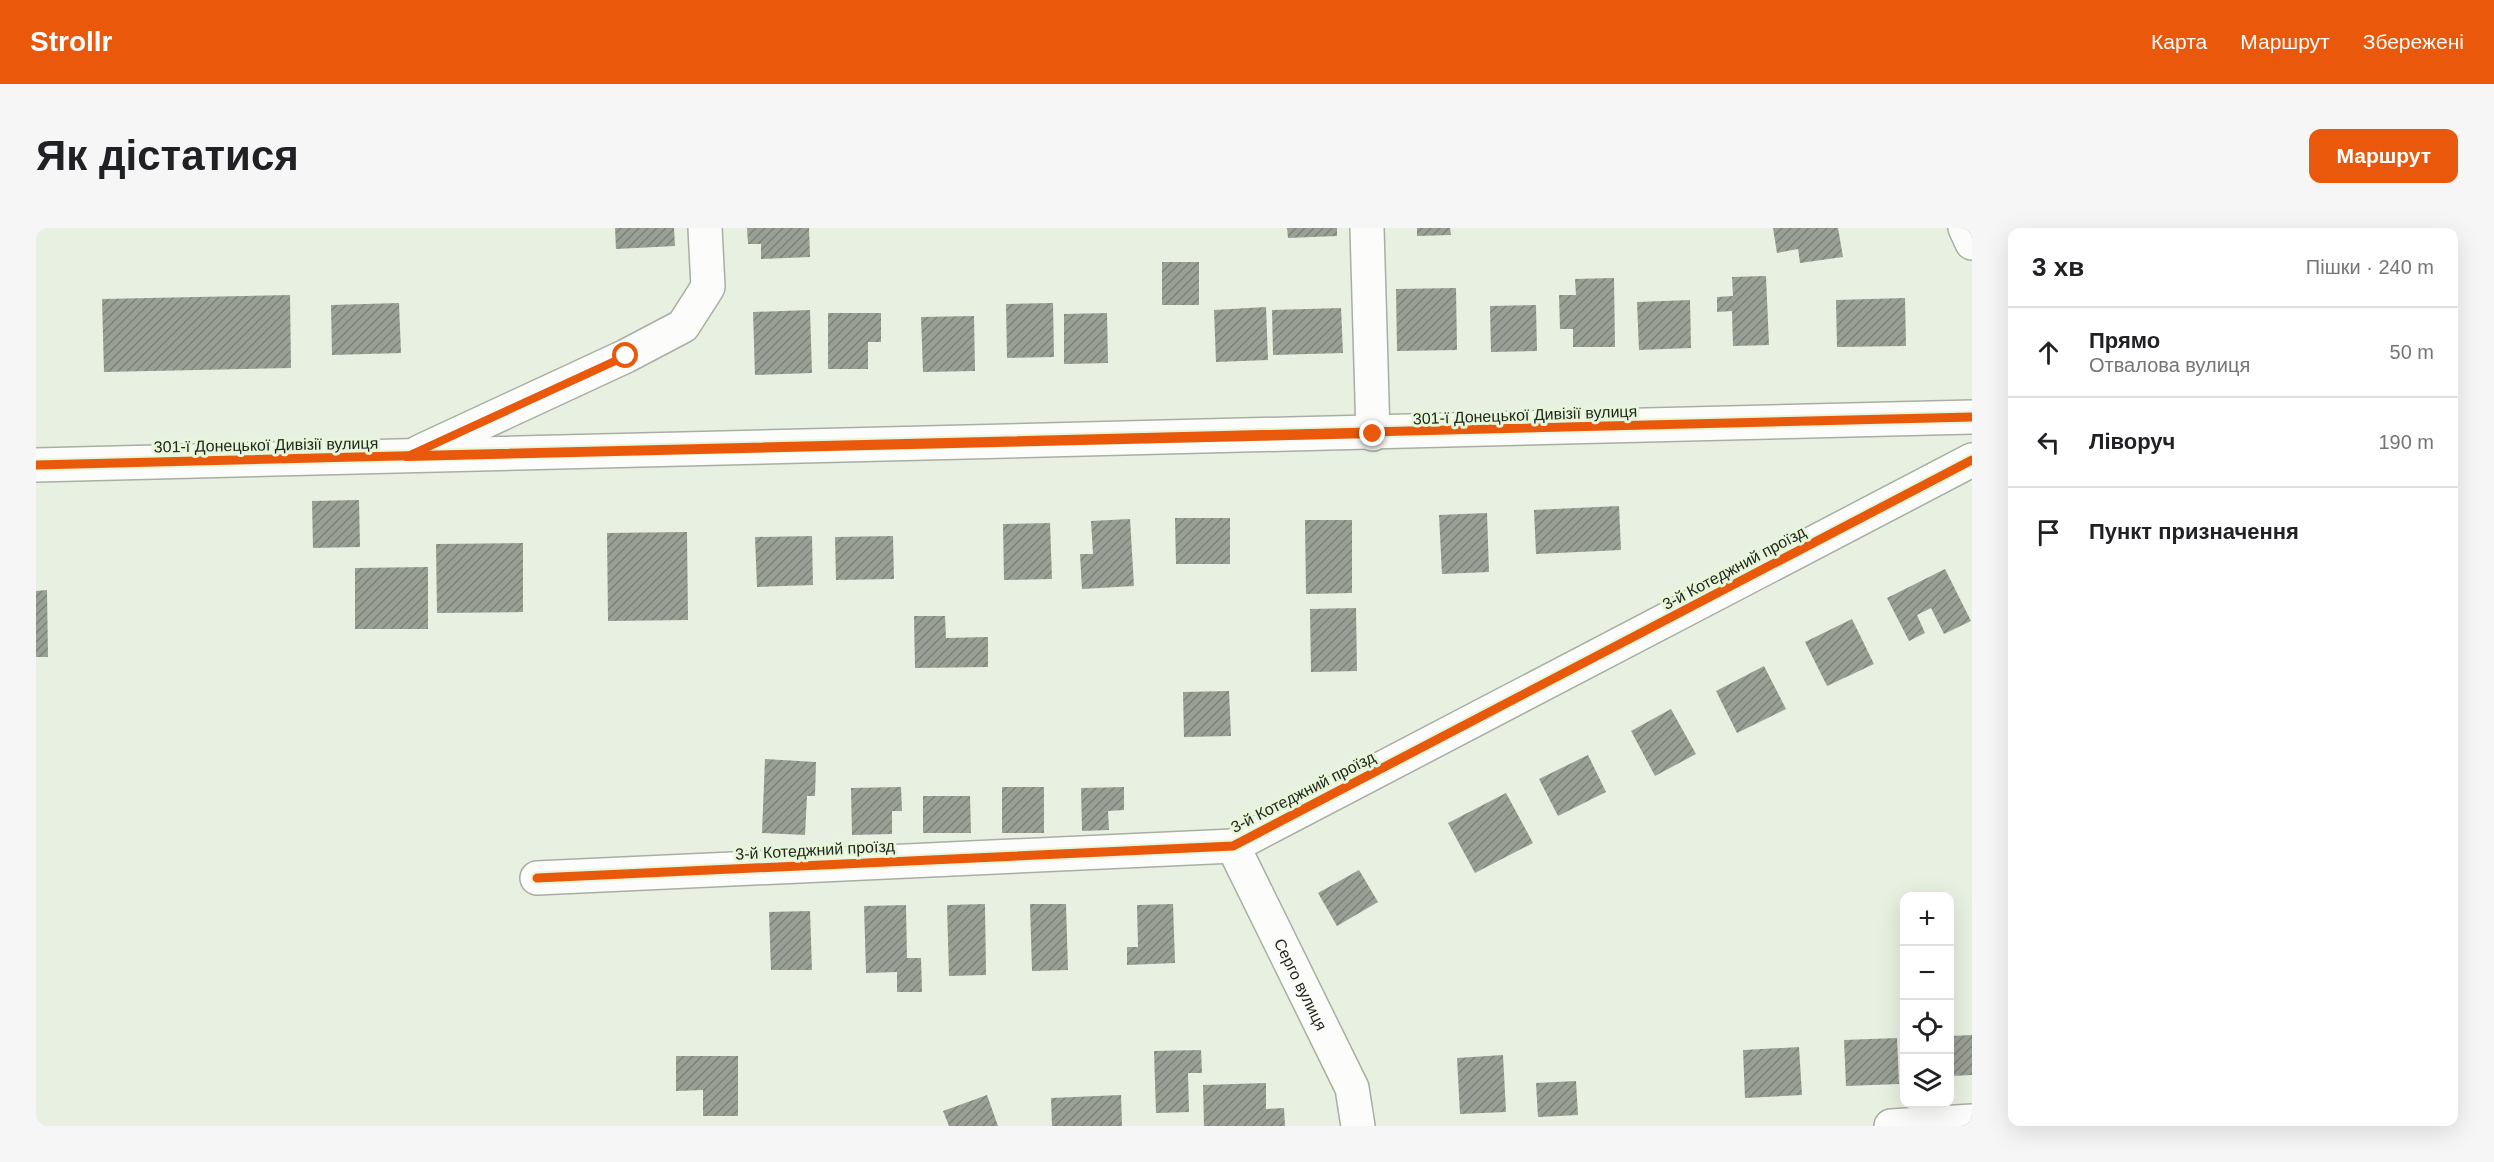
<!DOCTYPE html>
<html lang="uk">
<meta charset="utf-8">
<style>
:root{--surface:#fff;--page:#f6f6f6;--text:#202124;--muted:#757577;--line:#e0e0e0;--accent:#ea580c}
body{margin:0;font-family:Helvetica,sans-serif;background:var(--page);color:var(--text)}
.controls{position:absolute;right:18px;bottom:18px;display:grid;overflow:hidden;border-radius:12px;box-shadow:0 6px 24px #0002}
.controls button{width:54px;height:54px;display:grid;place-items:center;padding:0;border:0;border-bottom:2px solid var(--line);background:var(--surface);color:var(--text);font:30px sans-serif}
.stop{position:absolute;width:18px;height:18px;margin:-14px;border:4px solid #ea580c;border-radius:50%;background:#fff}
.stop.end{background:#ea580c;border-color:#fff;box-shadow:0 2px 6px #0008}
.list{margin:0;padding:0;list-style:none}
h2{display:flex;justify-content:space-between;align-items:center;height:78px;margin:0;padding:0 24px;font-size:26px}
h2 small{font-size:20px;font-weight:400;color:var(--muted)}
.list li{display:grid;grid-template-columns:39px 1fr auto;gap:18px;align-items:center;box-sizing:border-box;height:90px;padding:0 24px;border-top:2px solid var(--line)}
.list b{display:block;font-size:22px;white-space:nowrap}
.list p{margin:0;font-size:20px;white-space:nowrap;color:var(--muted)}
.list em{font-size:20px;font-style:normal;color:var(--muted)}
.icon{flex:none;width:33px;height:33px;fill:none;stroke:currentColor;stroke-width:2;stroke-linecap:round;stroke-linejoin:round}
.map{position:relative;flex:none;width:1936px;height:898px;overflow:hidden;border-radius:12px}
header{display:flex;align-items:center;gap:36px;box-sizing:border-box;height:84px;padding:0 30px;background:var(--accent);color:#fff}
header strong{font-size:28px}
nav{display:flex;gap:33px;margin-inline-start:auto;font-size:21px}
.intro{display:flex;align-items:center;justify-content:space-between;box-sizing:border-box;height:144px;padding:0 36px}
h1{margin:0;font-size:42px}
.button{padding:15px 27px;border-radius:12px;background:var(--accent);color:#fff;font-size:21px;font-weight:700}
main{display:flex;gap:36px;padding:0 36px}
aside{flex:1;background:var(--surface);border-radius:12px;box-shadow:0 6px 24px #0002}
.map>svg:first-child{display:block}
.building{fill:url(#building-hatch)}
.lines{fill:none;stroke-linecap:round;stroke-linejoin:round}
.minor-casing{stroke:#a8aea3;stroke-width:36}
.tertiary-casing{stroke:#a8aea3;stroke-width:36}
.minor{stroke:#fcfdfa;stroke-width:33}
.tertiary{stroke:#fcfdfa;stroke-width:33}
.cycleway-casing{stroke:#e7f6db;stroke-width:13}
.cycleway{stroke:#e8590c;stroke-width:9}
.route{stroke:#ea580c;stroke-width:8}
.labels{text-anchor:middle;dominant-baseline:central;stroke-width:6;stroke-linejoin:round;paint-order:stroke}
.street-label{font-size:16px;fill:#23281e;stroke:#e7f6db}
</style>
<header>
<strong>Strollr</strong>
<nav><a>Карта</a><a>Маршрут</a><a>Збережені</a></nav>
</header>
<div class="intro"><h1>Як дістатися</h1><a class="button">Маршрут</a></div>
<main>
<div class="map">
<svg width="1936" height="898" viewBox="0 0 1936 898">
<defs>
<pattern id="building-hatch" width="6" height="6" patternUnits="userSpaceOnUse" patternTransform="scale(1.5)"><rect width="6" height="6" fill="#9aa095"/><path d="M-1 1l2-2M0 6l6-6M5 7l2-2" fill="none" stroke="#7d8279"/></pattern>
</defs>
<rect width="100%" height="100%" fill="#e8f0e1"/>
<!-- building -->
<g class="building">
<polygon points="579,0 638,0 639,18 580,21"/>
<polygon points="711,0 773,0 774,29 725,31 725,16 712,16"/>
<polygon points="1251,0 1301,0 1301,8 1252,10"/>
<polygon points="1381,0 1414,0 1415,7 1381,8"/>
<polygon points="1737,0 1802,0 1807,29 1764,35 1762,21 1741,25"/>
<rect x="1126" y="34" width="37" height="43"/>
<polygon points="1730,48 1733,117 1697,118 1696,83 1681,84 1681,69 1697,68 1696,49"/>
<polygon points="1578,50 1579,119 1537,119 1537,101 1524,101 1523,67 1540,67 1539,51"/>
<polygon points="1420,60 1421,122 1361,123 1360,61"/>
<polygon points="254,67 255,140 68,144 66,71"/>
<polygon points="1869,70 1870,118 1801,119 1800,72"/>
<polygon points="1654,72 1655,120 1603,122 1601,74"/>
<polygon points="363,75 365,125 296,127 295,77"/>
<polygon points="1017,75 1018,129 971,130 970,76"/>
<polygon points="1500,77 1501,123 1455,124 1454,78"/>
<polygon points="1230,79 1232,132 1180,134 1178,82"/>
<polygon points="1305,80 1307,125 1237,127 1236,82"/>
<polygon points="774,82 776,145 719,147 717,84"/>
<polygon points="792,85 845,85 845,114 832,114 832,141 792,141"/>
<polygon points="1071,85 1072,135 1028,136 1028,86"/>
<polygon points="938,88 939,143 887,144 885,89"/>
<polygon points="323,272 324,319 277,320 276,273"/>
<polygon points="1583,278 1585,322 1500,326 1498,282"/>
<polygon points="1451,285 1453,344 1406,346 1403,287"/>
<polygon points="1139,290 1194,290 1194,336 1140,336"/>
<polygon points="1094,291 1098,358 1046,361 1044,326 1057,326 1055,293"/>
<polygon points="1269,292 1316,292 1316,365 1270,366"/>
<polygon points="1014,295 1016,351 968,352 967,296"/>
<polygon points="651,304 652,392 572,393 571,305"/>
<polygon points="776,308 777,357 721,359 719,309"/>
<polygon points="857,308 858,351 800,352 799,309"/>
<polygon points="487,315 487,384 401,385 400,316"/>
<polygon points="392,339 392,401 319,401 319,340"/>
<polygon points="1909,341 1935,393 1908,406 1895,380 1881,387 1889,405 1873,413 1851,370"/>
<polygon points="11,362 12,429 0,429 0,363"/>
<polygon points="1320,380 1321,443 1275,444 1274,381"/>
<polygon points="878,388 909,388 910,410 952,409 952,439 879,440"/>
<polygon points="1816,391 1838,436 1791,458 1769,414"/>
<polygon points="1728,438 1750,481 1701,505 1680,463"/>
<polygon points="1193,463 1195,508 1148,509 1147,464"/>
<polygon points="1635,481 1660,526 1619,548 1595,503"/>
<polygon points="1552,527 1570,564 1522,588 1503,551"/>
<polygon points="729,531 780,534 779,568 771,568 769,607 726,605"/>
<polygon points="865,559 866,583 856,583 856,606 816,607 815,560"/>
<rect x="966" y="559" width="42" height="46"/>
<polygon points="1088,559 1088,582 1072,583 1073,602 1046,603 1045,560"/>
<polygon points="1470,565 1497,615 1439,645 1412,595"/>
<polygon points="887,568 934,568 935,605 887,605"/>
<polygon points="1323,642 1342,674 1301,698 1282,665"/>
<polygon points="949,676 950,747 913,748 911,677"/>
<polygon points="994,676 1030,676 1032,742 996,743"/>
<polygon points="1137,676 1139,735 1091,737 1091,719 1102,719 1101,677"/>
<polygon points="870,677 871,730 885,730 886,764 861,764 861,744 830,745 828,678"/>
<polygon points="774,683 776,742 735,742 733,684"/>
<polygon points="1936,807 1936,847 1914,848 1914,808"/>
<polygon points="1861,810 1863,856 1810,858 1808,812"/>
<polygon points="1763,819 1766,867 1709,870 1707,822"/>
<polygon points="1165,822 1166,845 1152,845 1153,884 1120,885 1118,823"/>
<polygon points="1467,827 1470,884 1424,886 1421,830"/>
<polygon points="640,828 702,828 702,888 667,888 667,862 640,863"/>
<polygon points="1540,853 1542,887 1502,889 1500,855"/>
<polygon points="1230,855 1230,881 1248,880 1249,898 1168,898 1167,857"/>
<polygon points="951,867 962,898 913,898 907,883"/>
<polygon points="1085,867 1086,898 1016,898 1015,870"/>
</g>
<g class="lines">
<defs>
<g id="minor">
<polyline points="1331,0 1337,206"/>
<polyline points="383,224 590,128 647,98 672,59 669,0"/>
<polyline points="0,237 1936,189"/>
<path id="s1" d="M1197,618L1316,860L1322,898"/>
<polyline points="501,650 1197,618 1936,232"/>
<polyline points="1855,898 1936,893"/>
</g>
<polyline id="tertiary" points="1929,0 1936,15"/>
</defs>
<!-- minor casing -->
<use href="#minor" class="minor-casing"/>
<!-- tertiary casing -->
<use href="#tertiary" class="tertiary-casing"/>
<!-- minor -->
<use href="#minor" class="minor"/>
<!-- tertiary -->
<use href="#tertiary" class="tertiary"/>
<defs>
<g id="cycleway">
<polyline points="0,237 1936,189"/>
<polyline points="501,650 1197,618 1936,232"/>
</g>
</defs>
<!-- cycleway casing -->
<use href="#cycleway" class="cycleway-casing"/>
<!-- cycleway -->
<use href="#cycleway" class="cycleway"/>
</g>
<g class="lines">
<!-- route -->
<polyline class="route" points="590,128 370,229 1337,206"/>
</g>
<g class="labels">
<!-- street labels -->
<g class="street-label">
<text transform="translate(1489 187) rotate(-2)">301-ї Донецької Дивізії вулиця</text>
<text transform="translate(230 217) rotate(-1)">301-ї Донецької Дивізії вулиця</text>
<text transform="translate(1698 340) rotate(-28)">3-й Котеджний проїзд</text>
<text transform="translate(1267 564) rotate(-27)">3-й Котеджний проїзд</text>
<text transform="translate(779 622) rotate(-3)">3-й Котеджний проїзд</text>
<text stroke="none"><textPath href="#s1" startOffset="154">Серго вулиця</textPath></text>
</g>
</g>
</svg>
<div class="controls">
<button>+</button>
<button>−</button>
<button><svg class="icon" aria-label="locate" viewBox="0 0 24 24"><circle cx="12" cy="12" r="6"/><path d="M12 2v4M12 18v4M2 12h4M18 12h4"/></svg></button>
<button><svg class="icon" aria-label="layers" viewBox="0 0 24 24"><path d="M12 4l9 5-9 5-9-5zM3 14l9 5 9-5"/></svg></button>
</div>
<div class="stop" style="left:590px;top:128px"></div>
<div class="stop end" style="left:1337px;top:206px"></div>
</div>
<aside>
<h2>3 хв<small>Пішки · 240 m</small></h2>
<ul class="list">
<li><svg class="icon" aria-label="ahead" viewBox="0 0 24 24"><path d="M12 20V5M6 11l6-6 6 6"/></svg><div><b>Прямо</b><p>Отвалова вулиця</p></div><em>50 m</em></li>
<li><svg class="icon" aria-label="left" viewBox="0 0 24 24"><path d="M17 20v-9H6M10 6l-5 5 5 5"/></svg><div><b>Ліворуч</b></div><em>190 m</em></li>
<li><svg class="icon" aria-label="arrive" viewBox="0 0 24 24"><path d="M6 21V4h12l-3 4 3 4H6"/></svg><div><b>Пункт призначення</b></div></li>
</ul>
</aside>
</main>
